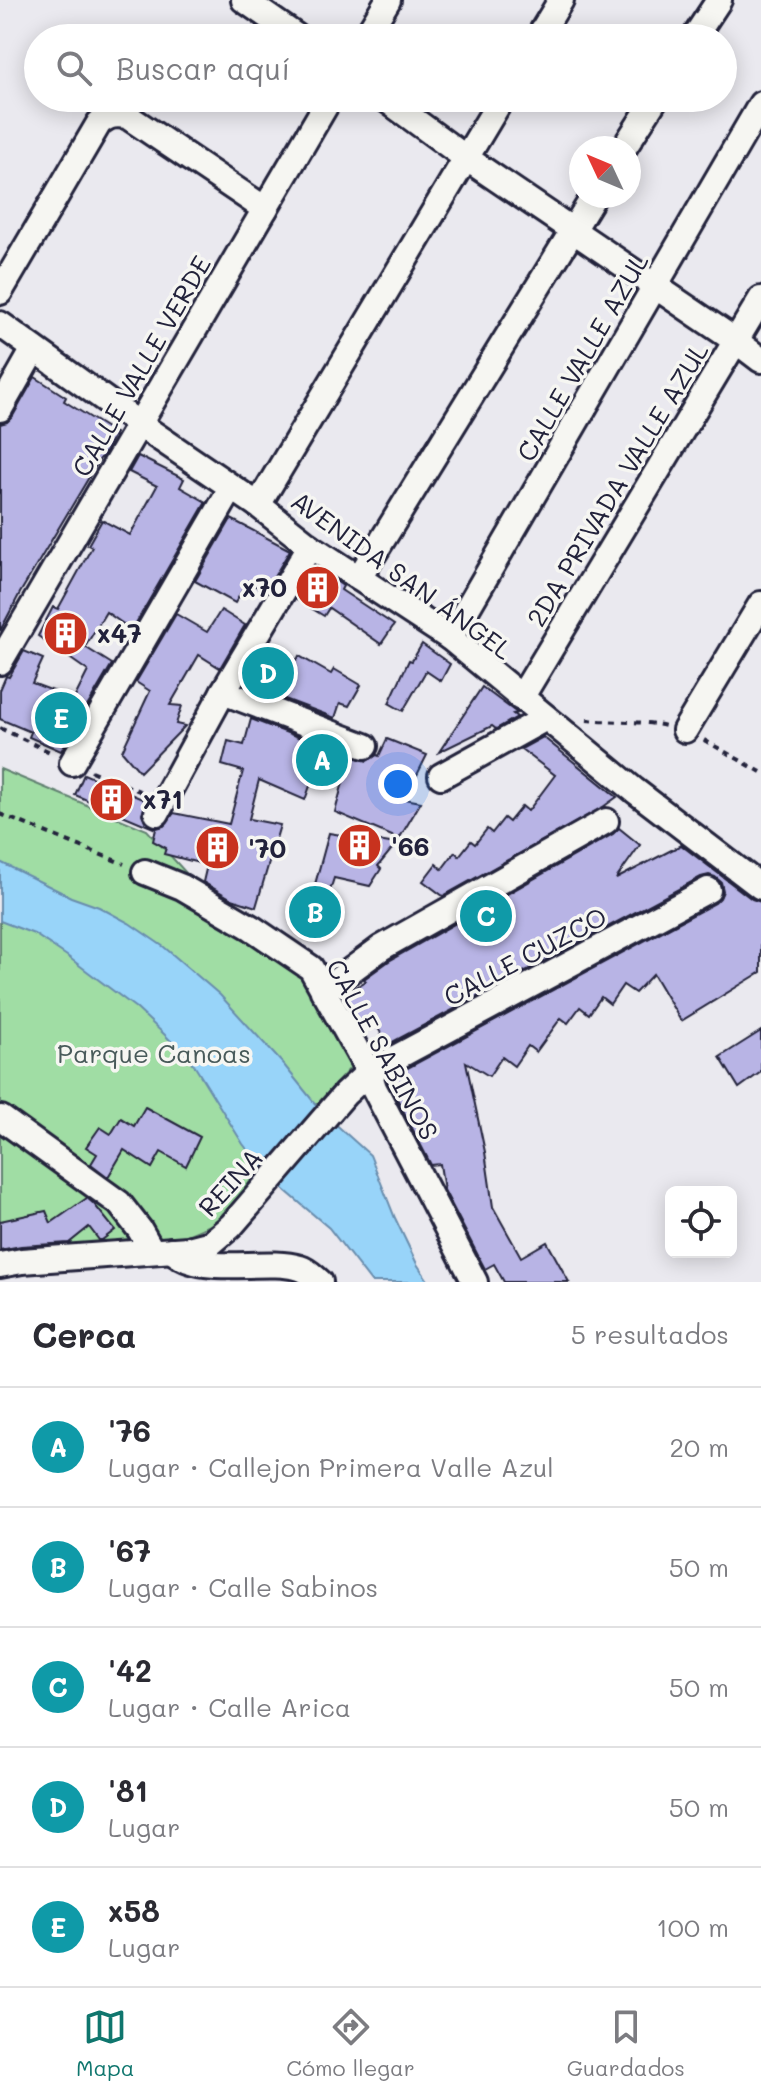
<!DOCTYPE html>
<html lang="es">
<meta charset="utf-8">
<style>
:root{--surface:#fff;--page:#f7f7f7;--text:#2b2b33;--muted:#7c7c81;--line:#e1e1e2;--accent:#0f766e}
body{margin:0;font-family:Mali,sans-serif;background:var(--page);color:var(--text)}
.controls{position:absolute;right:24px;bottom:24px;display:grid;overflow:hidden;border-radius:12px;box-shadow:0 4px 20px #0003}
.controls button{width:72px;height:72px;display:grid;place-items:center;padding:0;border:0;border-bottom:2px solid var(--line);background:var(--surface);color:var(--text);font:40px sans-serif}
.compass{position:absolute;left:569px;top:136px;width:72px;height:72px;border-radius:50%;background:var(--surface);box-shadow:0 4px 20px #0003;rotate:314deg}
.you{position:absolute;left:398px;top:784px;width:28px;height:28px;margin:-20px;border:6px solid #fff;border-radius:50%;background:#1a73e8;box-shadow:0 0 0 12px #1a73e833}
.badge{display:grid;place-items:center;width:52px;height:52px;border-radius:50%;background:var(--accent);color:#fff;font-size:26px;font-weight:700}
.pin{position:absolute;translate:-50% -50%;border:4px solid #fff;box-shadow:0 2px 8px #0006}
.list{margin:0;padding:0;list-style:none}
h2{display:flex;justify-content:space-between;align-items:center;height:104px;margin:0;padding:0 32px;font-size:34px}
h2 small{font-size:26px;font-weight:400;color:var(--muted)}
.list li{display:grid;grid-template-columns:52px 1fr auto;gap:24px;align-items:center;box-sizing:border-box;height:120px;padding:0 32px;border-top:2px solid var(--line)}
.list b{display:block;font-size:30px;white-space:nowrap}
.list p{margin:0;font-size:26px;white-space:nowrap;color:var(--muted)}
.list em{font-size:26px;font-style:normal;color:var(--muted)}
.icon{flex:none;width:44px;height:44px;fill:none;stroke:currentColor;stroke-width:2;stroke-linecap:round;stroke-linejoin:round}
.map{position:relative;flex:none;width:761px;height:1282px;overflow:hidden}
.search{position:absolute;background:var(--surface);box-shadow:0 4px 20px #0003;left:24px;right:24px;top:24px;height:88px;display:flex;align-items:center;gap:20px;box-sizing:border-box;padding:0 28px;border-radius:44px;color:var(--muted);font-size:30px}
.sheet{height:704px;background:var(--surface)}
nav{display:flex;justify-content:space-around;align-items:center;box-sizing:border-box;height:112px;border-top:2px solid var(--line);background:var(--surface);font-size:22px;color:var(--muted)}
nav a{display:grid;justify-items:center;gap:4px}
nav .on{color:var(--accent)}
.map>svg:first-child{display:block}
.green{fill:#a0dda4;stroke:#618070;stroke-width:2}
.water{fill:#98d4f9;stroke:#698dad;stroke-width:2}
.building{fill:#b8b4e5;stroke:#22223b;stroke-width:2}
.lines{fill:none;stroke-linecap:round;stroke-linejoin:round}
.minor-casing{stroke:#22223b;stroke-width:30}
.path{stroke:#22223b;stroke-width:4;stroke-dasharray:6 6;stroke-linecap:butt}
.minor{stroke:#f6f6f2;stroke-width:24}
.labels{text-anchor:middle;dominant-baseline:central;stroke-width:7;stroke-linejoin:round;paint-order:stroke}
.street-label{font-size:26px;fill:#22223b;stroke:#f6f6f2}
.poi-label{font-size:26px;font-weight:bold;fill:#22223b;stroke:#f6f6f2;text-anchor:start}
.park-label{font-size:26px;fill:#485a5a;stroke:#f6f6f2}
</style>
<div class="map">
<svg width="761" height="1282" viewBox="0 0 761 1282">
<rect width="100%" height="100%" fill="#eae9ef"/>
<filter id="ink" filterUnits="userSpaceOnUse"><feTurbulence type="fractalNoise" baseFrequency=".0125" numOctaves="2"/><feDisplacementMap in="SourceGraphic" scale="16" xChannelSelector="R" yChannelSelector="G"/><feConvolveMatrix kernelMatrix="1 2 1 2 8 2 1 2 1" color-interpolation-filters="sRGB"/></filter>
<g filter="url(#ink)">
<!-- green -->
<polygon class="green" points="0,769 147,830 207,896 307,977 353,1065 261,1165 241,1195 213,1224 187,1235 134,1246 0,1262"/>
<!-- water -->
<polygon class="water" points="0,862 71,897 99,907 129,923 164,947 220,995 284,1065 321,1111 370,1155 395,1218 417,1264 429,1282 371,1282 329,1228 266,1174 243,1144 194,1065 165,1035 136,1008 67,956 34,934 0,921"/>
<!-- building -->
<g class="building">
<polygon points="35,377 66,397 64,401 115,433 102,458 101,457 20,593 0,631 0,424 7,422 13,416"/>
<polygon points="138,456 184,479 180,487 206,502 132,630 106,612 85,647 112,664 61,751 29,737 31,732 0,719 0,690 6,676 9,677 24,651 43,659 32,683 74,699 88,671 38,636 53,607 58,609 92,547 88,545 102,520 130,535 157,486 129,472"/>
<polygon points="231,519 290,550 265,592 248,581 235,603 195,581"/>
<polygon points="315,567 343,586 341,590 394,625 381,644 329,608 324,616 296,599"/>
<polygon points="221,610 245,625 220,668 199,655 170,705 182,706 176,724 185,726 140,772 122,751 150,691 136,682 176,614 207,632"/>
<polygon points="269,644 297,660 299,656 331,674 334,669 361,685 349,706 340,703 335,718 245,684"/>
<polygon points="422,644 450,664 441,681 426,671 403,711 389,703 409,660 412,661"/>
<polygon points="482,687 517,713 513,714 517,717 496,729 492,726 439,752"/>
<polygon points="251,719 324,747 305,800 259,780 249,819 280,825 256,907 232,899 203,882 207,865 164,854 166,848 153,841 156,829 75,795 84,774 147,801 142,814 145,821 151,826 157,828 164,826 174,813 229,824 243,771 222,765 228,741 244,745"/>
<polygon points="543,737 617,797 603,807 443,896 423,881 436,864 442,869 455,852 459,856 471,841 475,844 487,829 492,833 504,818 509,822 522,806 528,811 555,775 521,749"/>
<polygon points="387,739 427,755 405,799 421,802 399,839 335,812 350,756 367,761 377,755 379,756"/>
<polygon points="619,828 640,845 616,879 681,845 752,899 761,902 761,972 681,1021 653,974 635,993 623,985 610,1004 601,997 589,1014 580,1007 568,1023 561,1018 536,1052 528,1046 514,1066 502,1057 489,1076 466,1062 485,1152 493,1207 521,1257 547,1242 569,1282 504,1282 494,1264 485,1269 444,1190 440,1164 431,1165 387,1079 715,903 720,898 723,891 721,882 715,877 709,875 701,877 387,1045 372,1016 359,1023 343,995 366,981 364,979 389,961 613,834"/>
<polygon points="329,833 396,844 378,866 381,869 370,886 334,878 319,925 305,921"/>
<polygon points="761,1031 761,1072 739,1088 720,1057"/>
<polygon points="145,1107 200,1137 186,1166 161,1152 152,1168 124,1150 108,1177 91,1164 97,1154 86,1147 100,1127 111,1134 121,1118 134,1126"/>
<polygon points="87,1198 94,1204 115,1230 102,1240 99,1240 89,1227 69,1243 21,1246 0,1250 0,1221 46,1211 51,1223"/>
</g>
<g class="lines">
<defs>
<g id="minor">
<polyline points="244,0 299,38"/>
<polyline points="365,38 388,0"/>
<polyline points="538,38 561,0"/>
<polyline points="694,38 719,0"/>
<polyline points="384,98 466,158 736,341 761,360"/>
<polyline points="624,148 656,98"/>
<path d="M0,292L99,123C109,115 115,114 127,116L265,209"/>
<polyline points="0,324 139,424 258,505 310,546 450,638 634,790 761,887"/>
<polyline points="0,409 34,349"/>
<polyline points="258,505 502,98"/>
<polyline points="359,578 594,196"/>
<polyline points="450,638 761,104"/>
<polyline points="0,662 330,98"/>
<polyline points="223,692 365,746"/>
<polyline points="521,698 761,299"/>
<polyline points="685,730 761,604"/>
<polyline points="72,763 231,489"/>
<polyline points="441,776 546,718"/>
<polyline points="157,813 223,692 310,546"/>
<polyline points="145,872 182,887 252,928 311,968 369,1072 374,1088 475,1282"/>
<polyline points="323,991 381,948 606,821"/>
<polyline points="1,1118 119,1203 140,1230 152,1251"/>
<path d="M172,1250C201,1278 263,1257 300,1268C308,1270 314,1277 320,1282"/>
<polyline points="0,1265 22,1261 188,1249 211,1243 231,1226 345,1094 369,1072 708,890"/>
</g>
</defs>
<!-- minor casing -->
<use href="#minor" class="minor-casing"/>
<!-- path -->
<g class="path">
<path d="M587,720C613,723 640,720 666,726"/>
<polyline points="0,728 54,754"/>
<polyline points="704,740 761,772"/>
<polyline points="91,771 142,792"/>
<polyline points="0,814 124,864"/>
</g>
<!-- minor -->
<use href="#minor" class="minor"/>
</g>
</g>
<!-- icons -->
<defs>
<symbol id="building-disc" viewBox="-11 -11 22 22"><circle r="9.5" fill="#c8321e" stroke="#f6f6f2"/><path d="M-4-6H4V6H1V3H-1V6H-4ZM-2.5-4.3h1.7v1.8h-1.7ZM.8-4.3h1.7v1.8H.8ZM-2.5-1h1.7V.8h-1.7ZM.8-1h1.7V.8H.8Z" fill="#fff"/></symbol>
</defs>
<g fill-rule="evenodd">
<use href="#building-disc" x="292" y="562" width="51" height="51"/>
<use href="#building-disc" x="40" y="608" width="51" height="51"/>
<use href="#building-disc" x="86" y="774" width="51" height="51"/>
<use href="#building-disc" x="334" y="820" width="51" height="51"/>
<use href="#building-disc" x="192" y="822" width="51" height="51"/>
</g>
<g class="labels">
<!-- street labels -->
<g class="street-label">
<text transform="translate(582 357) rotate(-60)">CALLE VALLE AZUL</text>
<text transform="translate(141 366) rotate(-60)">CALLE VALLE VERDE</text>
<text transform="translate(617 484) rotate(-59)">2DA PRIVADA VALLE AZUL</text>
<text transform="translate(402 575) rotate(36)">AVENIDA SAN ÁNGEL</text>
<text transform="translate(525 956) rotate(-28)">CALLE CUZCO</text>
<text transform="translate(383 1049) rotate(61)">CALLE SABINOS</text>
<text transform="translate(230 1182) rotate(-48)">REINA</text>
</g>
<!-- poi labels -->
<g class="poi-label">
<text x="287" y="587" text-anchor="end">x70</text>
<text x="97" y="633">x47</text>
<text x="143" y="799">x71</text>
<text x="391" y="846">'66</text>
<text x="248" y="848">'70</text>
</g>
<!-- park labels -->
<g class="park-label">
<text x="154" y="1053">Parque Canoas</text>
</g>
</g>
</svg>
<div class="controls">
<button><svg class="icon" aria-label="locate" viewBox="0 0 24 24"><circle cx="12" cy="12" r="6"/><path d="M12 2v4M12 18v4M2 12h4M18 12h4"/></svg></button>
</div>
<svg class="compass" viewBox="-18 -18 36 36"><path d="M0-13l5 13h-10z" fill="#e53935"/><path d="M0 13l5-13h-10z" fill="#7c7c81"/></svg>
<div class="you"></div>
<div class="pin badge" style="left:322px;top:760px;background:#0f9aa8">A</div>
<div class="pin badge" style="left:315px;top:912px;background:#0f9aa8">B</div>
<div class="pin badge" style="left:486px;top:916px;background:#0f9aa8">C</div>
<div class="pin badge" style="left:268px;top:673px;background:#0f9aa8">D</div>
<div class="pin badge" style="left:61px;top:718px;background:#0f9aa8">E</div>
<div class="search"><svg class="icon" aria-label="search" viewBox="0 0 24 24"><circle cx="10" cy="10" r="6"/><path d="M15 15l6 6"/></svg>Buscar aquí</div>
</div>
<section class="sheet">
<h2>Cerca<small>5 resultados</small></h2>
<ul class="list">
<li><span class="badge" style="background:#0f9aa8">A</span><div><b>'76</b><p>Lugar · Callejon Primera Valle Azul</p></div><em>20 m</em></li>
<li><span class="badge" style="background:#0f9aa8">B</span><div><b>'67</b><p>Lugar · Calle Sabinos</p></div><em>50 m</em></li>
<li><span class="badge" style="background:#0f9aa8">C</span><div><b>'42</b><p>Lugar · Calle Arica</p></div><em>50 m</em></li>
<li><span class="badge" style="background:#0f9aa8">D</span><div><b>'81</b><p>Lugar</p></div><em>50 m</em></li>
<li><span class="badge" style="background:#0f9aa8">E</span><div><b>x58</b><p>Lugar</p></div><em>100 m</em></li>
</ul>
</section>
<nav>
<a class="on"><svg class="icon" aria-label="map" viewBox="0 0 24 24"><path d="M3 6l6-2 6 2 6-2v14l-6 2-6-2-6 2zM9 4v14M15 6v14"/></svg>Mapa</a>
<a><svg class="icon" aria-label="directions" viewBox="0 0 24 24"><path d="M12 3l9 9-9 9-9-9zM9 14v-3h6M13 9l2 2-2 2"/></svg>Cómo llegar</a>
<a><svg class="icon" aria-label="saved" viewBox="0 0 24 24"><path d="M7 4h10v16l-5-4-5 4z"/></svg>Guardados</a>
</nav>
